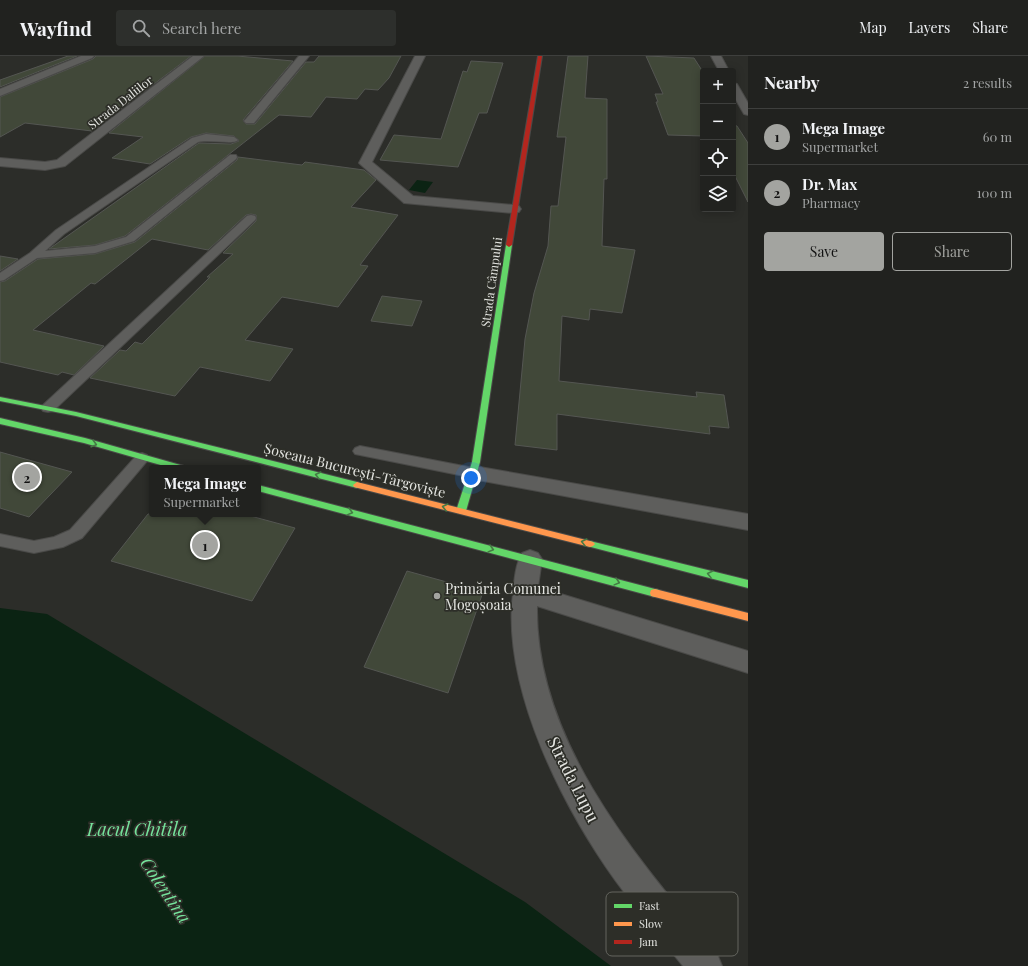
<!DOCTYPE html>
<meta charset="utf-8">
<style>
:root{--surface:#21221f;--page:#2d2f2c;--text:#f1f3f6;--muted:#a2a4a4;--line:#3e3f3d;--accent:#a3a4a0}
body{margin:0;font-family:"Playfair Display",serif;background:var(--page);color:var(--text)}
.controls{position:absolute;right:12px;top:12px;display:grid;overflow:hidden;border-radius:4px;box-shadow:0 2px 10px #0003}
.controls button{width:36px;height:36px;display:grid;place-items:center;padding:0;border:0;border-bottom:1px solid var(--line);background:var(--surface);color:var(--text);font:20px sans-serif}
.you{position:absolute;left:471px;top:422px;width:14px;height:14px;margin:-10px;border:3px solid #fff;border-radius:50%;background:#1a73e8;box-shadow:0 0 0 6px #1a73e833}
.badge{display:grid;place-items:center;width:26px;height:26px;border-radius:50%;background:var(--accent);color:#111;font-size:13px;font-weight:700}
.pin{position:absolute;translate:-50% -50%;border:2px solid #fff;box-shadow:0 1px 4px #0006}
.popup{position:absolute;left:149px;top:409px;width:112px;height:52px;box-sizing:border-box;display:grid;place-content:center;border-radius:4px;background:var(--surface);filter:drop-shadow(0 1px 3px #0005);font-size:13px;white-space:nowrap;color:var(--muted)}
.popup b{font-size:15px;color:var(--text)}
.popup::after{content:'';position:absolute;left:50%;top:100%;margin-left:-8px;border:8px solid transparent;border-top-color:var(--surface)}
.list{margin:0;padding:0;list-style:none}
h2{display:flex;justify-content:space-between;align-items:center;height:52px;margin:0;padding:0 16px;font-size:17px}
h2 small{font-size:13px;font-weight:400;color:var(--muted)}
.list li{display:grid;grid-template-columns:26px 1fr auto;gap:12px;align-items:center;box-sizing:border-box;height:56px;padding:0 16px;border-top:1px solid var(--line)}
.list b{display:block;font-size:15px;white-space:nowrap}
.list p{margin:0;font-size:13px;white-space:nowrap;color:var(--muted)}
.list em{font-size:13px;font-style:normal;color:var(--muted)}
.actions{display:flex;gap:8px;padding:12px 16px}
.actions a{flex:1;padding:9px 0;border:1px solid var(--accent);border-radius:4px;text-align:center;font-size:14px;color:var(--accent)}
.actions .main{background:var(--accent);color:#111}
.icon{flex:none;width:22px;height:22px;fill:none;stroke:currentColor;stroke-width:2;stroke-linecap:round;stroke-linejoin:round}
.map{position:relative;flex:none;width:748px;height:910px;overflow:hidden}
header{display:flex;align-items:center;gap:24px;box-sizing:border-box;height:56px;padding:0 20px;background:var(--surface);border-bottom:1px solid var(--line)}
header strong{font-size:19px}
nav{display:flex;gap:22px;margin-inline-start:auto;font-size:14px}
.search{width:280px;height:36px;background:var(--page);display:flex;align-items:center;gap:10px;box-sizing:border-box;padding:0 14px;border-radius:4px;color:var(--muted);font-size:15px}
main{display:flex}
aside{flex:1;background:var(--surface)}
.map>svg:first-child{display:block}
.water{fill:#0b2313}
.building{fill:#414839;stroke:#545652}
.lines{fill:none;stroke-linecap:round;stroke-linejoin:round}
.lane-casing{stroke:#4a4a48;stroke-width:2}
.street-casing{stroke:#4a4a48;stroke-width:2}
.fast-casing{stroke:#4a4a48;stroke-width:2}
.slow-casing{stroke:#4a4a48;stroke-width:2}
.jam-casing{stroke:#4a4a48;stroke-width:2}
.lane{fill:#5e5e5c;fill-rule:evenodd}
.street{fill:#5e5e5c;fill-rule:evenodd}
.fast{fill:#63d668;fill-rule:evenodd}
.slow{fill:#ff974d;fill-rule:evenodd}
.jam{fill:#b3261e;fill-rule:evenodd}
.oneway{stroke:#457a45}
.poi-dot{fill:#a3a4a0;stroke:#2d2e28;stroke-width:1.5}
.labels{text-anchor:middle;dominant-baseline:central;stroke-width:3.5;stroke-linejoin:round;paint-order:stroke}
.far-street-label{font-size:12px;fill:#e3e4e0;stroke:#2d2e28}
.street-label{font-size:14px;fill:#e3e4e0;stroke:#2d2e28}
.poi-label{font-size:14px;fill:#e3e4e0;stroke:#2d2e28;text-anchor:start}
.near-street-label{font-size:17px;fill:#e3e4e0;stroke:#2d2e28}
.near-water-label{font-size:18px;font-style:italic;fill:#75e29b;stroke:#2d2e28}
.key{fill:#2d2e28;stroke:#64655f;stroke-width:1}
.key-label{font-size:11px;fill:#e3e4e0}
</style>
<header>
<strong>Wayfind</strong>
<div class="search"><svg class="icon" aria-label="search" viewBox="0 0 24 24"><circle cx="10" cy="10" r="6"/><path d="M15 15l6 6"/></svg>Search here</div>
<nav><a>Map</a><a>Layers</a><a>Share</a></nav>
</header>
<main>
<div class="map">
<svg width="748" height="910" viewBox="0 0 748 910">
<rect width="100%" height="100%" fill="#2c2d29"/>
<!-- water -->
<g class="water">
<polygon points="417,124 433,126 425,137 409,134"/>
<polygon points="0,552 47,558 525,846 611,910 0,910"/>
</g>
<!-- building -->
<g class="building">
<polygon points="68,0 77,0 0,31 0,24"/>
<polygon points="96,0 191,0 92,75 25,67 0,81 0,41 93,3"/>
<polygon points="205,0 237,0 293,5 243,64 246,68 255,68 306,6 314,6 319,0 401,0 389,22 378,34 365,33 357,43 326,41 311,61 279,59 125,180 95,189 49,193 199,87 231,88 239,85 234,80 206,77 191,81 150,108 112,102 143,81 109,77"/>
<polygon points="568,0 588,0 585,42 607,43 607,123 604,123 602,190 635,194 622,257 590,253 589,264 562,260 559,325 697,341 696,336 724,339 729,372 709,370 710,378 557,358 557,394 515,389 525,283 534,237 548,190 551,150 558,150 566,81 557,81"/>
<polygon points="646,0 694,2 703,16 703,80 668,79 656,46 658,46 655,38 663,38"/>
<polygon points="471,5 503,7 487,57 479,57 458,111 380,104 394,79 441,83 463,15 467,16"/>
<polygon points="733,69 737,70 748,87 748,146 733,116"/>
<polygon points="238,101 302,109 305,106 364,114 376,124 351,151 398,159 360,209 368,210 338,251 282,241 245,284 293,293 270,325 200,311 175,340 90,322 120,294 126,295 135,286 142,288 210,221 207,221 233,198 223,197 256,165 256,159 251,158 246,159 208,194 152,183 95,228 91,227 33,274 104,290 74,319 62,316 58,319 0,306 0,226 5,225 38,203 95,198 135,186 237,104"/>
<polygon points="0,200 18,203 0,215"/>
<polygon points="382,240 422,245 412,270 371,265"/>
<polygon points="0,396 72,416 29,461 0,452"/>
<polygon points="148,458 243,458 295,472 252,545 111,505"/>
<polygon points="407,515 483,536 448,637 364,611"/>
</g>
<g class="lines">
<defs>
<g id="lane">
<path d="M206,78L234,81L238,84C233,89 209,83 198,86L64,178L45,195L95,190L126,181L230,99H236L237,101L236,103L134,185L95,197L37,202L4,224L0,225V217L30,197L56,174L192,82Z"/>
<polygon points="251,159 255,160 256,162 255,164 53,355 48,356 43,355 41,352 43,349 247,160"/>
<polygon points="360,390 474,412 479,413 482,417 479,421 474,422 355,398 353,395 355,392"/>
<polygon points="142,397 147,399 149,402 147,405 82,482 63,491 34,497 0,490 0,478 34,485 54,481 70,474 137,399"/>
</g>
<g id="street">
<polygon points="81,0 94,0 92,2 0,40 0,33"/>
<polygon points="193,0 204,0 65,110 45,114 0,110 0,102 45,106 57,104"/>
<polygon points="299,0 309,0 254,67 246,67 244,65 246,63"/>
<polygon points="415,0 425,0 372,106 413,140 514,149 519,150 521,153 519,156 514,157 404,147 359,107"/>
<polygon points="711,0 721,0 729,15 719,15"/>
<polygon points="733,27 737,28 748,47 748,59 744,58 733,39"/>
<polygon points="474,410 748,458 748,474 467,422 464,417 467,412"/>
<path d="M530,494L538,497L542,503L538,531L748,595V617L537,550C535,685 636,801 717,898L722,910H683C660,882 637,854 615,824C563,751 506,639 512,547C514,531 514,511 522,497Z"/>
</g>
<g id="fast">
<polygon points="509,187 512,189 480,406 466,455 461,458 456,455 472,406 506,189"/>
<polygon points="0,341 76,356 357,426 361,429 357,432 76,360 0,345"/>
<polygon points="0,362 85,382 184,410 185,412 171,412 84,387 0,368"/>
<polygon points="258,429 655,533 659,534 660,537 659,540 655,541 258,435"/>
<polygon points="590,485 748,524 748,532 587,490 585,488 587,486"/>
</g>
<g id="slow">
<polygon points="357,426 590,485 593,486 595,488 593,490 590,491 354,431 353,429"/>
<polygon points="655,533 748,557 748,565 651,540 650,537 651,534"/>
</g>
<polygon id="jam" points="538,0 542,0 512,189 509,191 506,189"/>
</defs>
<!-- lane casing -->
<use href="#lane" class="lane-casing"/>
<!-- street casing -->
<use href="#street" class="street-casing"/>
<!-- fast casing -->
<use href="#fast" class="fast-casing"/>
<!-- slow casing -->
<use href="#slow" class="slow-casing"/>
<!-- jam casing -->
<use href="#jam" class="jam-casing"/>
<!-- lane -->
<use href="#lane" class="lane"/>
<!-- street -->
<use href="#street" class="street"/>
<!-- fast -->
<use href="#fast" class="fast"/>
<!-- slow -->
<use href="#slow" class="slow"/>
<!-- jam -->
<use href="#jam" class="jam"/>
</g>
<!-- one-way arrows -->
<defs><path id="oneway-chevron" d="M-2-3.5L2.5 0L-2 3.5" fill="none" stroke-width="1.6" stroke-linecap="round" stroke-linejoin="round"/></defs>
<g class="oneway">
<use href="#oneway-chevron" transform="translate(94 388) rotate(16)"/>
<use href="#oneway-chevron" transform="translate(318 419) rotate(-166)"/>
<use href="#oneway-chevron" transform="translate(445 451) rotate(-166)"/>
<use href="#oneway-chevron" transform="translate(350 456) rotate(15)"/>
<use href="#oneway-chevron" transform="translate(584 486) rotate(-166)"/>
<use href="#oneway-chevron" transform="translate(491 493) rotate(15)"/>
<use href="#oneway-chevron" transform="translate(710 518) rotate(-166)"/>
<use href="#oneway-chevron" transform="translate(617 526) rotate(15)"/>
</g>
<!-- markers -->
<circle class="poi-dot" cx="437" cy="540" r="4"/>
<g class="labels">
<!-- far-street labels -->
<g class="far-street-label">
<text transform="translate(120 46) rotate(-38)">Strada Daliilor</text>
<text transform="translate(491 226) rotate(-82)">Strada Câmpului</text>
</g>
<!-- street labels -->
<g class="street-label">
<text transform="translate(355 414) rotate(14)">Șoseaua București-Târgoviște</text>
</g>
<!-- poi labels -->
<g class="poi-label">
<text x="445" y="532">Primăria Comunei<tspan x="445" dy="16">Mogoșoaia</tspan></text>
</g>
<!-- near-street labels -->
<g class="near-street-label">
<text transform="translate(574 723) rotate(63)">Strada Lupu</text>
</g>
<!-- near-water labels -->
<g class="near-water-label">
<text x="137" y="773">Lacul Chitila</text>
<text transform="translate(166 834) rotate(56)">Colentina</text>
</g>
</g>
<!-- legend -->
<rect x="606" y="836" width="132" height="64" rx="6" class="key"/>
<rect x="614" y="848" width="18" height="4" fill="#63d668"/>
<rect x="614" y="866" width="18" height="4" fill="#ff974d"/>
<rect x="614" y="884" width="18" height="4" fill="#b3261e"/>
<g class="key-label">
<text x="639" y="854">Fast</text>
<text x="639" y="872">Slow</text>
<text x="639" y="890">Jam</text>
</g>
</svg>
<div class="controls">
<button>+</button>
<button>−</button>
<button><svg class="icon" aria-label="locate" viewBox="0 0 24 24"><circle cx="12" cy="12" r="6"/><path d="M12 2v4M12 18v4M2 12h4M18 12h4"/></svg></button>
<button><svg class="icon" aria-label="layers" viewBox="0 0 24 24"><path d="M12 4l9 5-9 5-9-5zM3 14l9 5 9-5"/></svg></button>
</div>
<div class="you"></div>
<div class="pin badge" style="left:205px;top:489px">1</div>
<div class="popup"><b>Mega Image</b>Supermarket</div>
<div class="pin badge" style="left:27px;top:421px">2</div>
</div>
<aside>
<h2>Nearby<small>2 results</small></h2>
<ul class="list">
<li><span class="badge">1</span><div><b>Mega Image</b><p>Supermarket</p></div><em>60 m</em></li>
<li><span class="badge">2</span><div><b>Dr. Max</b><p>Pharmacy</p></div><em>100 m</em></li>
</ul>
<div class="actions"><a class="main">Save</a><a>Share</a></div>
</aside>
</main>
